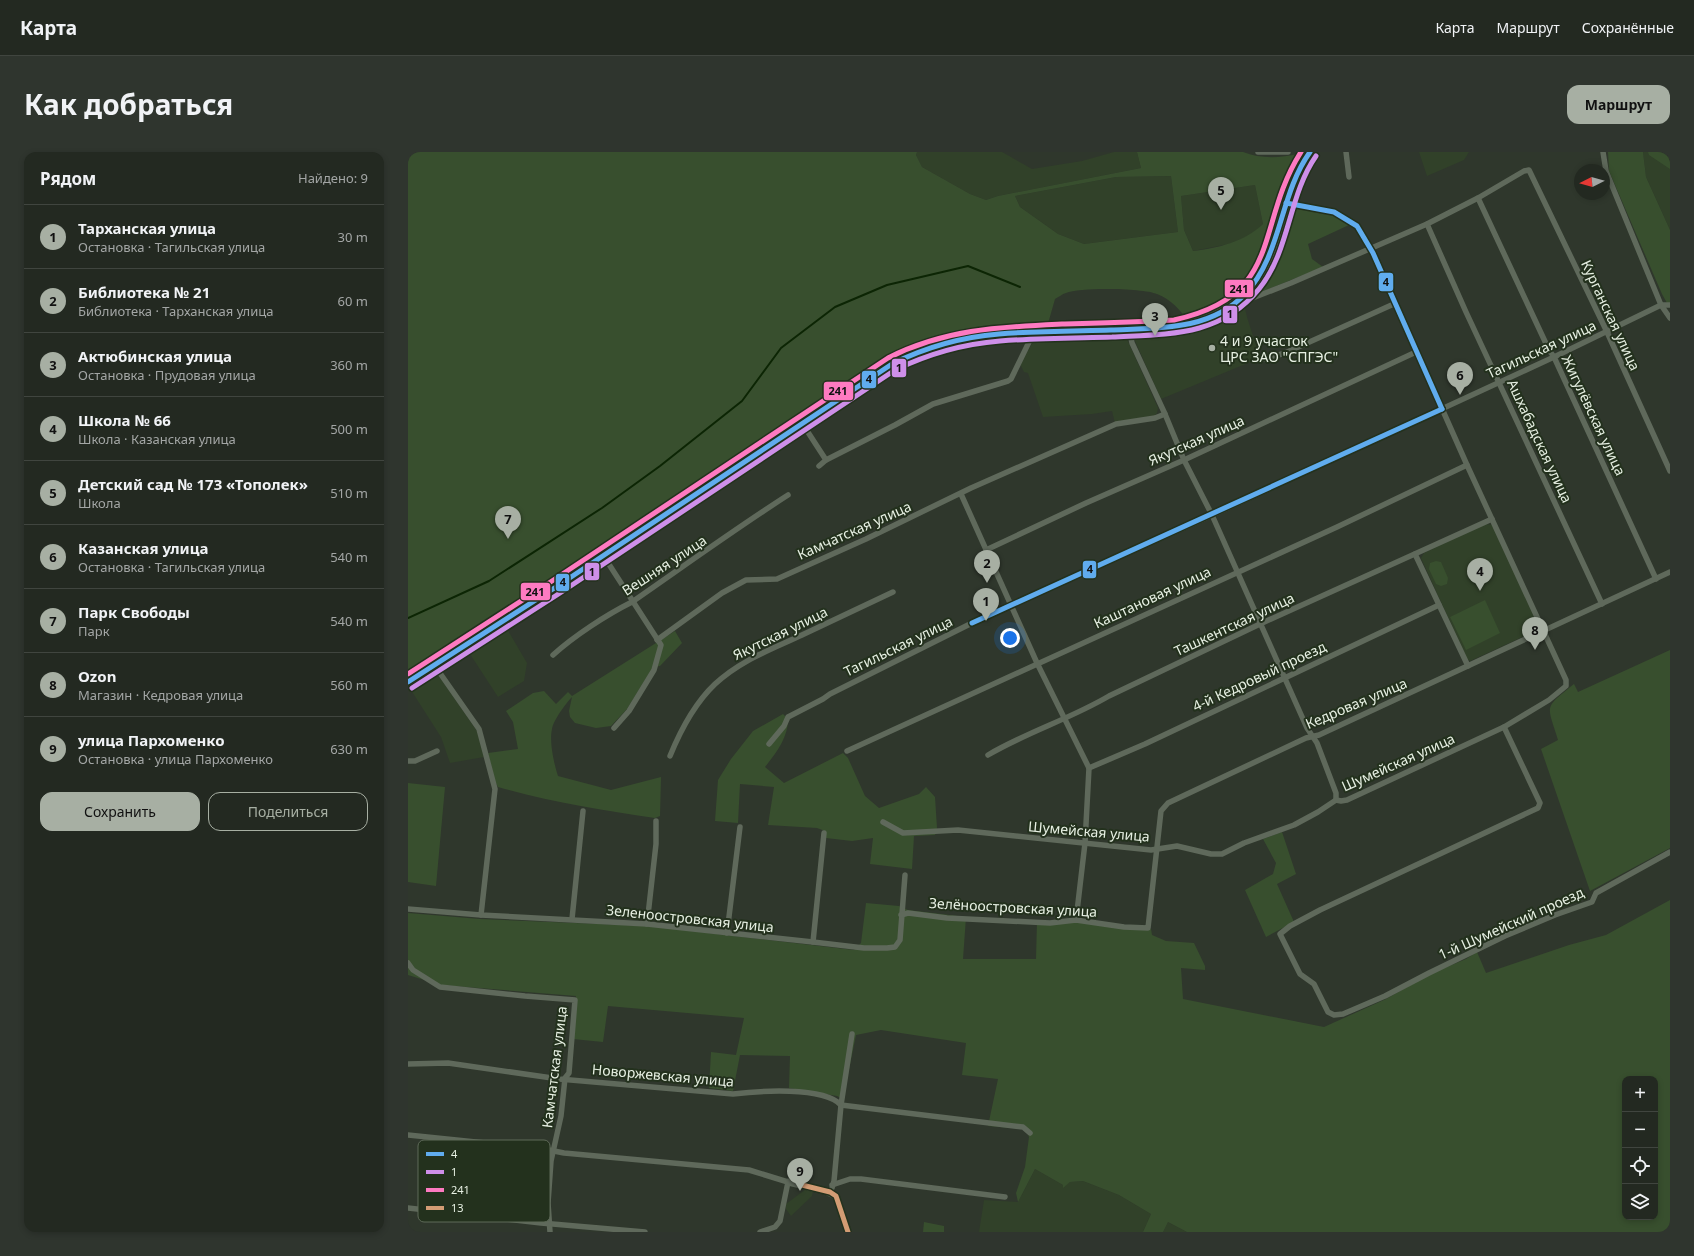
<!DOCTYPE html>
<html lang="ru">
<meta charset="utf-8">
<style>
:root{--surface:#232921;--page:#2f352e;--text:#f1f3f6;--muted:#a3a6a5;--line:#40453f;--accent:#a7afa3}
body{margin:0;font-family:"Noto Sans",sans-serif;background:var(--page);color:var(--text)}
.controls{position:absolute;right:12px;bottom:12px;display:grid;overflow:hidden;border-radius:8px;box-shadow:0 2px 6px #0003}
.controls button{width:36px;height:36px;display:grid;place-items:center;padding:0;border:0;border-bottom:1px solid var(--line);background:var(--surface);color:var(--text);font:20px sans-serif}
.compass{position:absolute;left:1166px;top:12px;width:36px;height:36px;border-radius:50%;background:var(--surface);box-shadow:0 2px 6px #0003;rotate:264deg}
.you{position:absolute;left:602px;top:486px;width:14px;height:14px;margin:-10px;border:3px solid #fff;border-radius:50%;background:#1a73e8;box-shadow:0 0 0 6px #1a73e833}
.badge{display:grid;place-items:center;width:26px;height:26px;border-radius:50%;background:var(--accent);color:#111;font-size:13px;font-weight:700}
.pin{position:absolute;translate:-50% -33px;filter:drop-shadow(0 1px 2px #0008)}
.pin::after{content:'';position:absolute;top:21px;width:14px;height:12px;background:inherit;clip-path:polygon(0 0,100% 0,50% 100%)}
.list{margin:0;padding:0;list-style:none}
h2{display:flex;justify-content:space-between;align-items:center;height:52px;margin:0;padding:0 16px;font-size:17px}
h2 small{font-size:13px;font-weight:400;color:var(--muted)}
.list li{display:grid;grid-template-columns:26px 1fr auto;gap:12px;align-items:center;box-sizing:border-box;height:64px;padding:0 16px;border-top:1px solid var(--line)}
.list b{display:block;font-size:15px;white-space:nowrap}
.list p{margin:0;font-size:13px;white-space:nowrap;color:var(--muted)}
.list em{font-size:13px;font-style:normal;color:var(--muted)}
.actions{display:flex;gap:8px;padding:12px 16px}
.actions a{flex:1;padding:9px 0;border:1px solid var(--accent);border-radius:12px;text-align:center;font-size:14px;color:var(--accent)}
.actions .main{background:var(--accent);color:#111}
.icon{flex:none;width:22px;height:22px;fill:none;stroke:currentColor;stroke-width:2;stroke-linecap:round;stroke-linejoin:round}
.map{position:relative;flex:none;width:1262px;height:1080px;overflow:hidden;border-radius:12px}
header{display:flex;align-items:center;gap:24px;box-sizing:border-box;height:56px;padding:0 20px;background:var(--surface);border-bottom:1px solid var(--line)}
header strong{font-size:19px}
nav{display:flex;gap:22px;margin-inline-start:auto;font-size:14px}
.intro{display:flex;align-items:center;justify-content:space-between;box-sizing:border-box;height:96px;padding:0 24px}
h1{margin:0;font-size:28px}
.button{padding:10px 18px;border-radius:12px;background:var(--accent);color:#111;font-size:14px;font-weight:700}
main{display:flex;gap:24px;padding:0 24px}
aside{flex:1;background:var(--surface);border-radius:12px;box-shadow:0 2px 6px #0003}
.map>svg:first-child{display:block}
.built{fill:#314129}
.green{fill:#384f2e;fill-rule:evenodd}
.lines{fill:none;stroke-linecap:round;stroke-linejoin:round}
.stream{stroke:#0c2504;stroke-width:2}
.minor{stroke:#5f695b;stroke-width:5.5}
.tertiary{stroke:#5f695b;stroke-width:7}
.secondary{stroke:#5f6b5a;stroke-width:8}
.bus-1-casing{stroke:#23311d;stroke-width:8}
.bus-2-casing{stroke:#23311d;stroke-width:8}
.bus-3-casing{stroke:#23311d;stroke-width:8}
.bus-4-casing{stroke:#23311d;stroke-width:8}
.bus-1{stroke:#60acee;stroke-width:5}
.bus-2{stroke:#ce8fe9;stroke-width:5}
.bus-3{stroke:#fe7ac1;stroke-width:5}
.bus-4{stroke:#d39c74;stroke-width:5}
.poi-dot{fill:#a7afa3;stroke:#23311d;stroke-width:1.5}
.labels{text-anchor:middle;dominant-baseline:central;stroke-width:4;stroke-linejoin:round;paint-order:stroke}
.street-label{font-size:14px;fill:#e7f0e3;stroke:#23311d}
.poi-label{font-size:14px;fill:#e7f0e3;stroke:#23311d;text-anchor:start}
.key{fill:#23311d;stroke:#5e6a58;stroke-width:1}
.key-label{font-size:11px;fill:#e7f0e3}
.line-badge{stroke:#23311d;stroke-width:1.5}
.pale-badge-label{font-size:11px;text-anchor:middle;font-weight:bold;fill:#111}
</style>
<header>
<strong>Карта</strong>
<nav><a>Карта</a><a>Маршрут</a><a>Сохранённые</a></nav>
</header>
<div class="intro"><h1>Как добраться</h1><a class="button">Маршрут</a></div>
<main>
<aside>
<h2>Рядом<small>Найдено: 9</small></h2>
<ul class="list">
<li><span class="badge">1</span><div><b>Тарханская улица</b><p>Остановка · Тагильская улица</p></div><em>30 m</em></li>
<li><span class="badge">2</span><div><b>Библиотека № 21</b><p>Библиотека · Тарханская улица</p></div><em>60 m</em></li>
<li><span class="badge">3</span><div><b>Актюбинская улица</b><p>Остановка · Прудовая улица</p></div><em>360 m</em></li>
<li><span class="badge">4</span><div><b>Школа № 66</b><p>Школа · Казанская улица</p></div><em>500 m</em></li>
<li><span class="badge">5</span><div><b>Детский сад № 173 «Тополек»</b><p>Школа</p></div><em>510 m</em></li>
<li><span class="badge">6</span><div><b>Казанская улица</b><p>Остановка · Тагильская улица</p></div><em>540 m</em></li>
<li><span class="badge">7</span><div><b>Парк Свободы</b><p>Парк</p></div><em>540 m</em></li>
<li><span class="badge">8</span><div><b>Ozon</b><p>Магазин · Кедровая улица</p></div><em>560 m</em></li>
<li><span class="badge">9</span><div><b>улица Пархоменко</b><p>Остановка · улица Пархоменко</p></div><em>630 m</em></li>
</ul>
<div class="actions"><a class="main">Сохранить</a><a>Поделиться</a></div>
</aside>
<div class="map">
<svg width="1262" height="1080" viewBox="0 0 1262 1080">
<rect width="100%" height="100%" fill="#2f372c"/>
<!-- built -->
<g class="built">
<polygon points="509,0 594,0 624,17 674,9 706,0 729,0 733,16 590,44 578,48 562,42 514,15 508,3"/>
<polygon points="1011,0 1061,0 1056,8 1019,24"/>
<polygon points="1235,0 1262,0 1262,78 1238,25"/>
<polygon points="763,24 770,80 676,92 650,82 612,55 607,44 708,25"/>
<polygon points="847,33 855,72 846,81 826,91 785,99 776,78 773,44"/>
<polygon points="836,152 839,165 852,206 753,247 727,189 728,184 732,181 768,179 789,175 808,168"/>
<polygon points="706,181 713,182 719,187 750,256 749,261 746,264 707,271 704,259 684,262 635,265 620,221 616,220 612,212 625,190 637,184"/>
<polygon points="1077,372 1085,373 1130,473 1125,480 1062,509 1059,507 1013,406 1016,401"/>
<polygon points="98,475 119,511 116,529 90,545 60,499"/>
<polygon points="23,522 29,522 33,527 69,579 76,605 42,611 33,585 1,535"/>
<polygon points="627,1017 655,1033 662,1030 675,1029 711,1043 743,1062 735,1080 571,1080 576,1048 610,1050"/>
<polygon points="398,1037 405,1038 404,1044 383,1064 378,1057 378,1052"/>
<polygon points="760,1070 779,1080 755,1080"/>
</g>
<!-- green -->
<g class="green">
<path d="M0,0H509L508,3L514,15L562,42L578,48L590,44L733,16L729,0H835C852,7 872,6 890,2L893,4C868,55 868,123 815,156C806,163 792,166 781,170C773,159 763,147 749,142C735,136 672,135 658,141C654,142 651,145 647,147L639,175L566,180L508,193L500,196L339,299L164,420L53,490L0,526ZM763,24L770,80L676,92L650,82L612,55L607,44L708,25ZM847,33L855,72C836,90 810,96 785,99L776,78L773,44Z"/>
<polygon points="1200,0 1235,0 1238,25 1262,78 1262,151 1259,151 1254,142 1201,19"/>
<polygon points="1240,0 1262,0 1262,17 1241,3"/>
<polygon points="882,55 925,63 941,73 900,92 904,107 915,115 839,146"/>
<polygon points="1028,409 1033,410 1040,426 1039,432 1033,434 1028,432 1021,417 1022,411"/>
<polygon points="1077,448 1092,481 1058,498 1042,465"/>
<path d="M267,479L274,491L252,514L245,515L219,557L203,574L188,576L167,571L162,565L161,559L164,545C158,551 145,569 144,577C141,590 146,612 150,624L203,638L253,625L252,664L247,666C193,658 142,650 90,635L87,629L80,601L110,597L105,570L98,559L125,541L136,539L148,552L160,540L164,544Z"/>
<path d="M1262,498V696L1182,739L1133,597L1150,588C1139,552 1135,557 1166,532L1170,540Z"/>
<path d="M375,562L380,567C380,586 368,601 357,615L376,631L435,601L440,606L457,644L471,656L511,642L518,635L527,645L529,676L527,683L506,684L504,717L462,712L465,686L444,689L418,686L417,679L409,676L360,673L366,635L332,632L330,671L307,669L310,628L323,607L345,579Z"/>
<polygon points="0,631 37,635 28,734 0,730"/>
<polygon points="874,680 888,722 869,732 886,770 858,785 837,738 865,722 868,711 855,687"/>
<path d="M1262,748V1080H779L760,1070L755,1080H735L743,1062L711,1043L675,1029L662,1030L655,1036V1033L627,1017L610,1050L608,1041L617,1015L621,985L619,980L615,977L580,974L590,927L554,923L558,891L473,878L448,883L435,947L429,944L381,936L382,904L332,903L325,939L301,936L303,900L328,903L336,866L200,854L195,890L165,887L168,844L33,833L0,823V761L72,767L240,774L446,798L453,791L458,751L491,754L500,758L558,765L555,807H628L629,770L665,767L743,777L744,783L758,789L786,791L797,814V818L773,816L775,847L916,875L978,847L1022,822L1058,807L1069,800L1078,821L1161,793L1198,783ZM1217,927H1247V1065H1217Z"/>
<polygon points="516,1070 536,1074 536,1080 515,1080"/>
</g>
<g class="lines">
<!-- stream -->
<polyline class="stream" points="0,466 81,429 194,356 252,314 334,249 373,196 427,155 479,133 560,114 612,135"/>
<!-- minor -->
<g class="minor">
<polyline points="850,0 880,0"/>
<polyline points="938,0 941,25"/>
<polyline points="1195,0 1198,19 1253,153 1262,166"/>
<polyline points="1070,46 1141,198 1146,205 1248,427"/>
<polyline points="1019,72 1058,160 1194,452"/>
<polyline points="832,147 842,147 883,131 1019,72 1070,46 1116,19 1121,18 1199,180 1262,319"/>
<polyline points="721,177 724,191 757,262 776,308 804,363 899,576 909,591 928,641 928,648"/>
<polyline points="857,207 877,201 988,151"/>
<polyline points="394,271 418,308"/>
<polyline points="411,314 418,308 487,273 525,252 600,229 603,227 621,190 623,181"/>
<polyline points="553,342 629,511 681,616 677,691 668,768"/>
<polyline points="578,398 678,351 776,308 1008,200"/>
<polyline points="1007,402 1060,514"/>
<polyline points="195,403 253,493 246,518 221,559 206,576"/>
<polyline points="249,488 314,441 338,428 369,427 458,387 563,336 708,272 747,266 757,262"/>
<path d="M145,503C166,484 198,463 224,450C276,414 327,377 380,343"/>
<polyline points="27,514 71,577 87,637 73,763"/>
<polyline points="1096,575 1132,651 1130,656 912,758 882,774 872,782 892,822 906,832 920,860 926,863 935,862 977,844 1021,821 1097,784 1147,763 1184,750 1188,741 1262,700"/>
<polyline points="361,592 376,574 380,565 415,547 422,542 576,465 804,363 1146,205 1253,153 1262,153"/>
<polyline points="439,599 929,375 1059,313"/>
<path d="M580,603C619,580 662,567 701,544L852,472L1084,367"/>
<path d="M262,604C273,577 286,552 307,532C333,508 362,498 394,483C424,469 455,454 485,440"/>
<polyline points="0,609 7,609 29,599"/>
<polyline points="681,616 737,592 1031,453"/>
<polyline points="475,670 495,681 550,678 743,698 769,694 803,702 814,702 836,691 886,673 910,660 928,648 933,649 939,648 1096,575 1141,548 1158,534 1158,528 1059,313 965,101 949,74 926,60 878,51"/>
<polyline points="0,757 73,763 239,772 405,790 456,796 479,796 487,795 492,788 497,723"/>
<polyline points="493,763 500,761 539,766 642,771 668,768 716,775 740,776 753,659 760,651 898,586 911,583 1262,420"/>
<polyline points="164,767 175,659"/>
<polyline points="239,772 248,692 248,669"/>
<polyline points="319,781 332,675"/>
<polyline points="405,790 416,681"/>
<polyline points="0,811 5,818 32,835 117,844 167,848 161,921 157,926 153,964 143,1009 140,1051 142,1080"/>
<path d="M0,912L40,911L151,927L325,942C350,939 415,934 433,953L615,975L622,981"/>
<polyline points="0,983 136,997 156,1001 341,1018 380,1030 372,1069 367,1075 352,1080"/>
<polyline points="424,1033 442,1027 453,1027 597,1045"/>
<polyline points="424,1036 426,1029 433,953 444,882"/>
<polyline points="0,1056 133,1071 237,1080"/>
</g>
<!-- tertiary -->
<polyline class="tertiary" points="380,1030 418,1039 428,1044 440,1080"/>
<!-- secondary -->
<path class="secondary" d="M0,530L148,435L484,212C518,194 553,186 591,182L767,175C813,167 844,147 862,103C870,82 875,59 883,38C888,25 893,12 902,0"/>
<defs>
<g id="bus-1">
<polyline points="878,51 926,60 949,74 965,101 1034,257"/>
<polyline points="564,471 1034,257"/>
<path d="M0,530L148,435L484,212C518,195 554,185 591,182C628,179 666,179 703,178C750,176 802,179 837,142C874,103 871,43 902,0"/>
</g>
<path id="bus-2" d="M4,536L152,441L487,218C520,202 555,192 592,189C629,186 667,186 704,185C760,182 812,185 851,137C882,99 880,44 908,4"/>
<path id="bus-3" d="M0,522L144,429L480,206C537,177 592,175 654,172C691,171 729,170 766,168C877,144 846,74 893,0"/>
<polyline id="bus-4" points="394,1033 422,1040 428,1044 440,1080"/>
</defs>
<!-- bus-1 casing -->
<use href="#bus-1" class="bus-1-casing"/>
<!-- bus-2 casing -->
<use href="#bus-2" class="bus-2-casing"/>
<!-- bus-3 casing -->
<use href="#bus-3" class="bus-3-casing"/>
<!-- bus-4 casing -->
<use href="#bus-4" class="bus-4-casing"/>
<!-- bus-1 -->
<use href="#bus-1" class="bus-1"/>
<!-- bus-2 -->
<use href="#bus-2" class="bus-2"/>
<!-- bus-3 -->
<use href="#bus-3" class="bus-3"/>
<!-- bus-4 -->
<use href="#bus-4" class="bus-4"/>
</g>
<!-- markers -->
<circle class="poi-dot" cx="804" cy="196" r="4"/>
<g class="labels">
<!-- street labels -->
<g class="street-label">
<text transform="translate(1203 163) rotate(65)">Курганская улица</text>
<text transform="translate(1133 197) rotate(-25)">Тагильская улица</text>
<text transform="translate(1186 263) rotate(65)">Жигулёвская улица</text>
<text transform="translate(788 288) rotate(-24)">Якутская улица</text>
<text transform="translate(1132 289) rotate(65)">Ашхабадская улица</text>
<text transform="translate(446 378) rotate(-24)">Камчатская улица</text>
<text transform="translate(256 413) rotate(-33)">Вешняя улица</text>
<text transform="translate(744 445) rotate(-25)">Каштановая улица</text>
<text transform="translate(826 472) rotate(-25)">Ташкентская улица</text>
<text transform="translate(372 481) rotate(-26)">Якутская улица</text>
<text transform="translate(490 494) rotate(-26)">Тагильская улица</text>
<text transform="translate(851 524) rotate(-25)">4-й Кедровый проезд</text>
<text transform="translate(948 551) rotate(-23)">Кедровая улица</text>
<text transform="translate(990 610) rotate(-24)">Шумейская улица</text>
<text transform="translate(681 679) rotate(5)">Шумейская улица</text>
<text transform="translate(605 755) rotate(3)">Зелёноостровская улица</text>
<text transform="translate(282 766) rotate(6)">Зеленоостровская улица</text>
<text transform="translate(1103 771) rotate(-24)">1-й Шумейский проезд</text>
<text transform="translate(146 915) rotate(-83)">Камчатская улица</text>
<text transform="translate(255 923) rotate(5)">Новоржевская улица</text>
</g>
<!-- poi labels -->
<g class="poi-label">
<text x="812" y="188">4 и 9 участок<tspan x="812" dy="16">ЦРС ЗАО "СПГЭС"</tspan></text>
</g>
</g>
<!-- legend -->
<rect x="10" y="988" width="132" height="82" rx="6" class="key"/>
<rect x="18" y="1000" width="18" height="4" fill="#60acee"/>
<rect x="18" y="1018" width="18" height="4" fill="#ce8fe9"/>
<rect x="18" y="1036" width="18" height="4" fill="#fe7ac1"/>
<rect x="18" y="1054" width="18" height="4" fill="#d39c74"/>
<g class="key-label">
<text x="43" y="1006">4</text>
<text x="43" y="1024">1</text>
<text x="43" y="1042">241</text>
<text x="43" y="1060">13</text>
</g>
<g class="line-badge">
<rect x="970" y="120" width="16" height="20" rx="4" fill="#60acee"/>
<rect x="816" y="127" width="30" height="19" rx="4" fill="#fe7ac1"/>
<rect x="814" y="153" width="16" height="19" rx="4" fill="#ce8fe9"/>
<rect x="483" y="206" width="16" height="20" rx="4" fill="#ce8fe9"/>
<rect x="453" y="218" width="16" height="19" rx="4" fill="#60acee"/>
<rect x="415" y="229" width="31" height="20" rx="4" fill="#fe7ac1"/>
<rect x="674" y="408" width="15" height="19" rx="4" fill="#60acee"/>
<rect x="176" y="410" width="16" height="19" rx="4" fill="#ce8fe9"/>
<rect x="147" y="421" width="15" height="19" rx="4" fill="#60acee"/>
<rect x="112" y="430" width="31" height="19" rx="4" fill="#fe7ac1"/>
</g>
<g class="pale-badge-label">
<text x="978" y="134">4</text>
<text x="831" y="141">241</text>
<text x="822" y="166">1</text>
<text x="491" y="220">1</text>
<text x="461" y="231">4</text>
<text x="430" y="243">241</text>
<text x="682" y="421">4</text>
<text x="184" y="424">1</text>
<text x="155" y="434">4</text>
<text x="127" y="444">241</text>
</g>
</svg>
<div class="controls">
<button>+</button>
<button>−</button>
<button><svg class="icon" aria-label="locate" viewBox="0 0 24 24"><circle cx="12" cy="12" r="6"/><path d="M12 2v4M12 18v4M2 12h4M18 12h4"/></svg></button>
<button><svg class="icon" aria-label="layers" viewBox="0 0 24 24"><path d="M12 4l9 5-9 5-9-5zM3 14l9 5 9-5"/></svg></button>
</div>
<svg class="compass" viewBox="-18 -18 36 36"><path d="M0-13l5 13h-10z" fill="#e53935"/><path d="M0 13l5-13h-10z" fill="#a3a6a5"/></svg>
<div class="you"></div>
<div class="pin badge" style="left:578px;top:469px">1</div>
<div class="pin badge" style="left:579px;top:431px">2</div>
<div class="pin badge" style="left:747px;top:184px">3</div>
<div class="pin badge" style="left:1072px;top:439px">4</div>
<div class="pin badge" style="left:813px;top:58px">5</div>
<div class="pin badge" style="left:1052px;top:243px">6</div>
<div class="pin badge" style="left:100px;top:387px">7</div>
<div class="pin badge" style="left:1127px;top:498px">8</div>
<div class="pin badge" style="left:392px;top:1039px">9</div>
</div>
</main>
